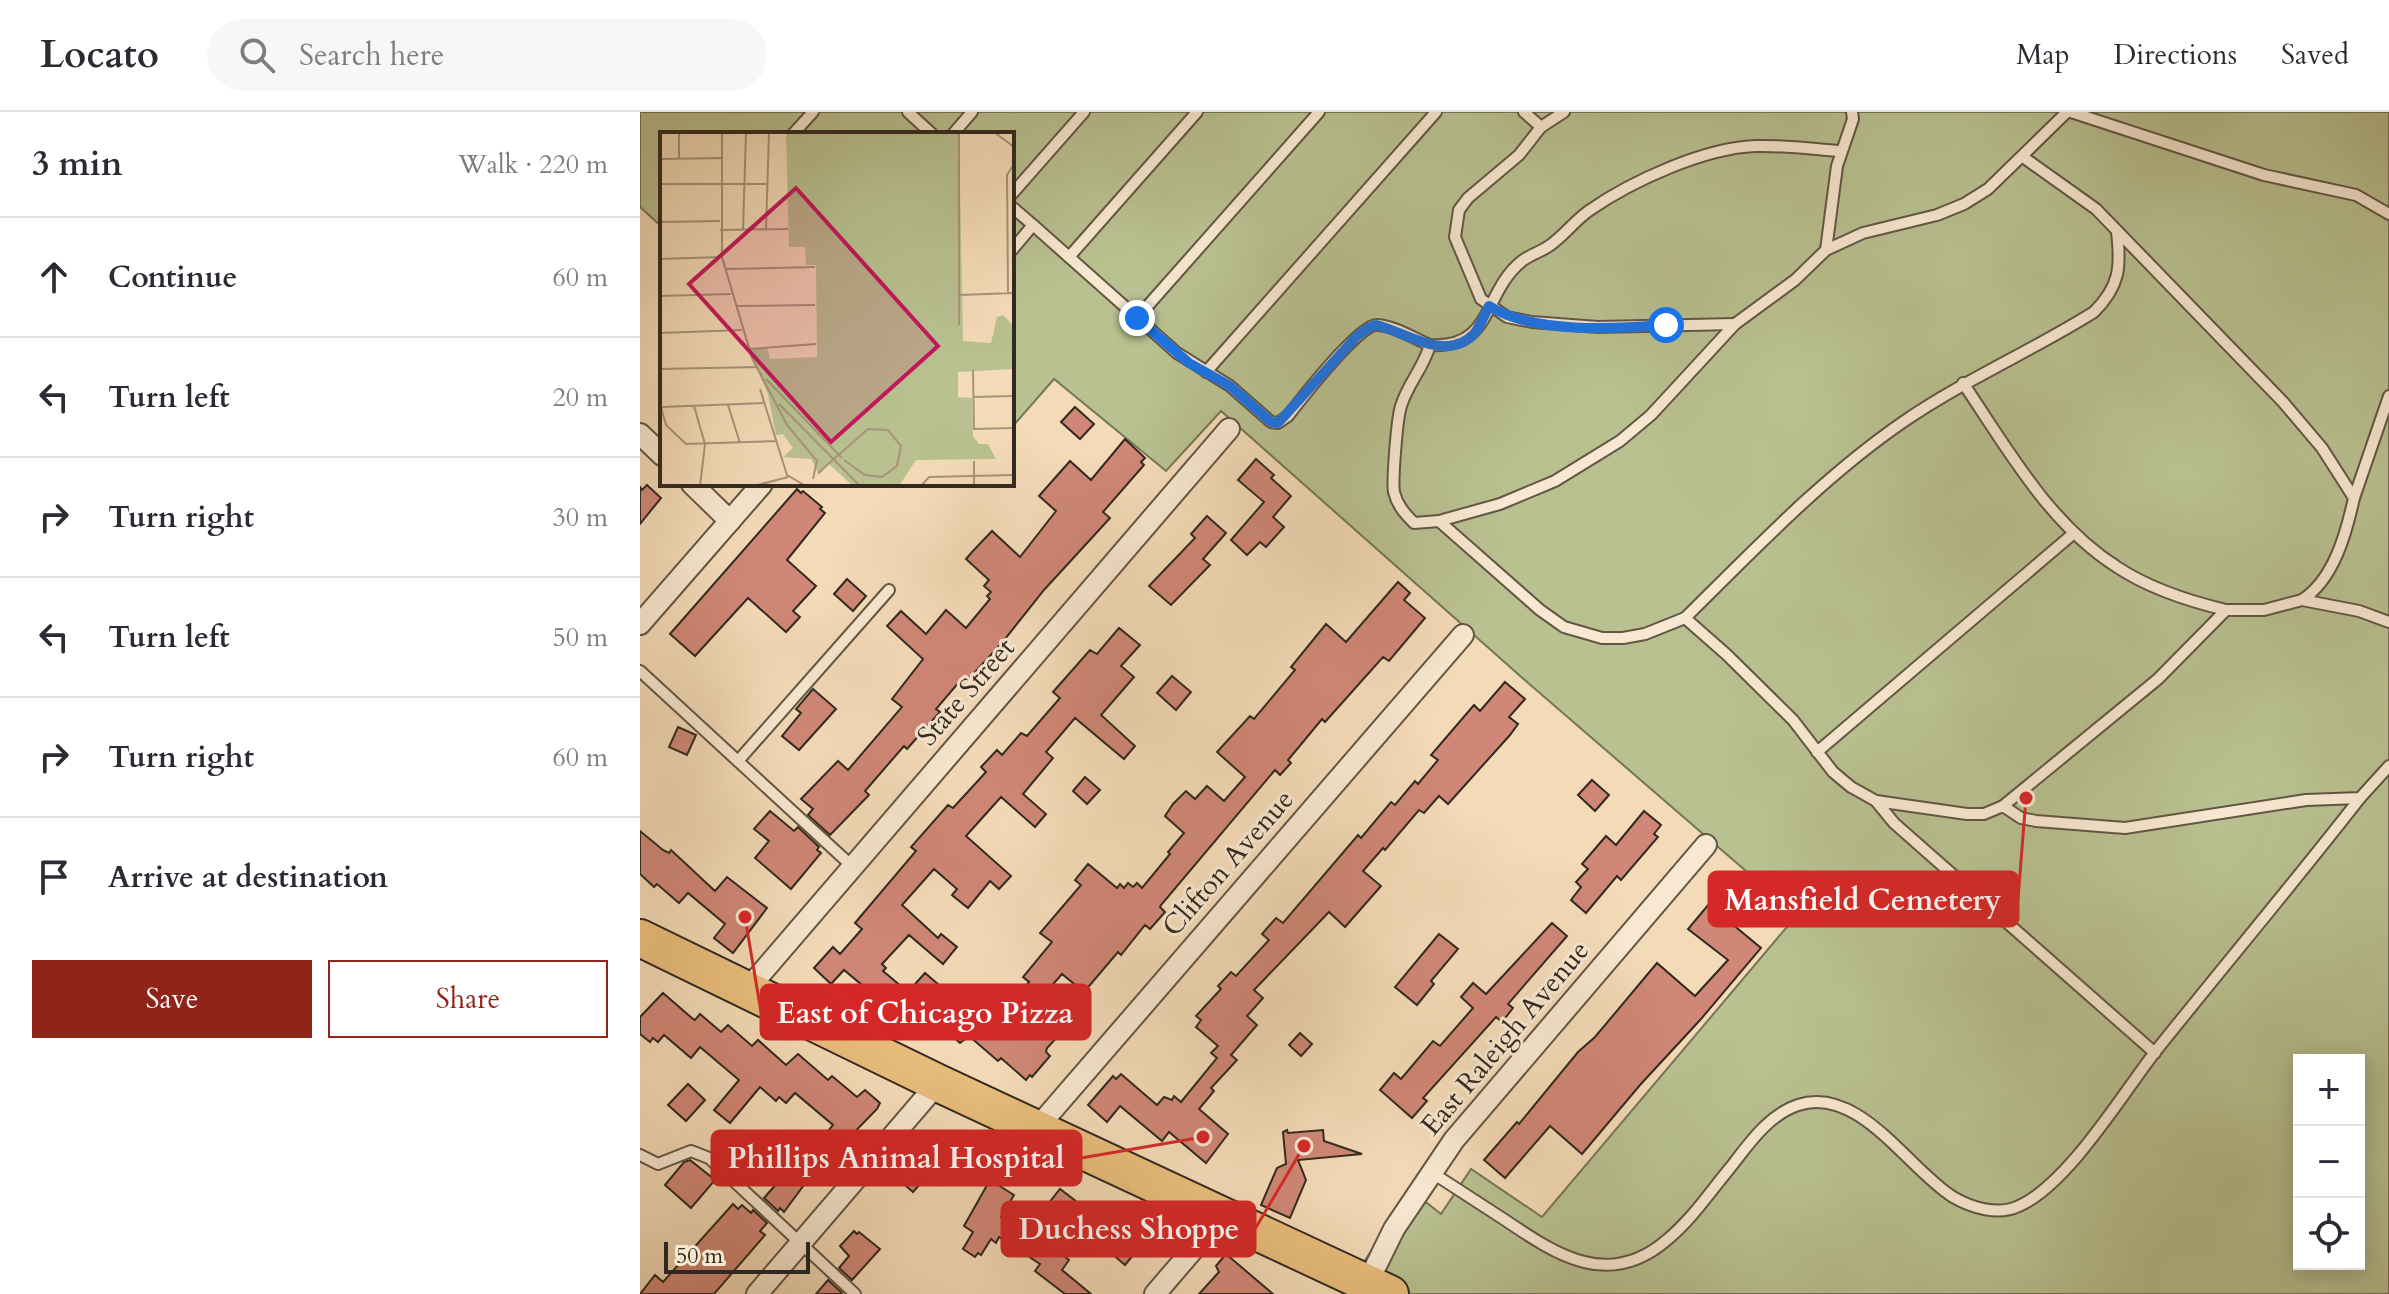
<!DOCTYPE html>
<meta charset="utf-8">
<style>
:root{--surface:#fff;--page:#f7f7f7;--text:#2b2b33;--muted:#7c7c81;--line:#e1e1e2;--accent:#8f2418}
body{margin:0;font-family:Cardo,serif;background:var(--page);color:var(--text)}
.controls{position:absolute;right:24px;bottom:24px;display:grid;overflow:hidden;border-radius:0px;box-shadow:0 4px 20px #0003}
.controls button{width:72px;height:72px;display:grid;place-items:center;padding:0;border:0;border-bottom:2px solid var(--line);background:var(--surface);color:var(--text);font:40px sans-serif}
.scale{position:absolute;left:24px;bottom:20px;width:146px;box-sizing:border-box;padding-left:8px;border:4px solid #31291f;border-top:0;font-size:22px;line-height:28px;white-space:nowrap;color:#31291f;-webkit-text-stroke:6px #f8e8d1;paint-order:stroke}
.stop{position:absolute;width:24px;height:24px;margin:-18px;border:6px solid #1a73e8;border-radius:50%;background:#fff}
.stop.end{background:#1a73e8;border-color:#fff;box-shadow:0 2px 8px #0008}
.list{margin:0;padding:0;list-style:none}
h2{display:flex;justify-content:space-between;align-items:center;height:104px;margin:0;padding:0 32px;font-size:34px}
h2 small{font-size:26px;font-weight:400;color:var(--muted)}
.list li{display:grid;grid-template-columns:52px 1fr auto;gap:24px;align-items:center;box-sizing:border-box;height:120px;padding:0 32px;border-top:2px solid var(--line)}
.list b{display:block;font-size:30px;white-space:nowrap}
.list em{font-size:26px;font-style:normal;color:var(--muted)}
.actions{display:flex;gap:16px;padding:24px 32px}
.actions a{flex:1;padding:18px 0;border:2px solid var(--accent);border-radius:0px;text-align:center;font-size:28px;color:var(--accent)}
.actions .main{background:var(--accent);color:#fff}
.icon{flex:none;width:44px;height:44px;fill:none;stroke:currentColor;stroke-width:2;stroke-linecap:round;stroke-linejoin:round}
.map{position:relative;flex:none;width:1749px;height:1182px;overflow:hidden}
header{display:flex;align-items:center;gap:48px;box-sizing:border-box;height:112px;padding:0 40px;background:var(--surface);border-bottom:2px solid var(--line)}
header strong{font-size:38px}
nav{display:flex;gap:44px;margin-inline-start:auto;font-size:28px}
.search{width:560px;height:72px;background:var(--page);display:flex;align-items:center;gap:20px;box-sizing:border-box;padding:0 28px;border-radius:44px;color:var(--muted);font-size:30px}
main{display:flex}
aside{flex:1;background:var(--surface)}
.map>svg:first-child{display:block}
.green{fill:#b9c191;stroke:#757558;stroke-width:2;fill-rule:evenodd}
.building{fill:#d08777;stroke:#31291f;stroke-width:2}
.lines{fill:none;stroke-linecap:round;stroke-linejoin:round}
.lane-casing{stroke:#625645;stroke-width:14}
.street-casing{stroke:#625645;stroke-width:24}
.highway-casing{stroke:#31291f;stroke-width:40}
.lane{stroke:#f8e8d1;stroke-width:10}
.street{stroke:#f8e8d1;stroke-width:20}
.highway{stroke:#eabe7c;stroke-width:36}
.route{stroke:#1a73e8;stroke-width:10}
.labels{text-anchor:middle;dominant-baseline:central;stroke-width:6;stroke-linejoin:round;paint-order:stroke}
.street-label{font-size:28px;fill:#31291f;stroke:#f8e8d1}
.inset-road{fill:none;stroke:#a6947b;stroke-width:2}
.view{fill:#c2185b;fill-opacity:0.15;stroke:#c2185b;stroke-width:4}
.inset-edge{fill:none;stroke:#31291f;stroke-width:4}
.leader{fill:none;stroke:#d62828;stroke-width:3}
.callout-dot{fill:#d62828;stroke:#f8e8d1;stroke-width:3}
.callout{fill:#d62828;stroke:#d62828;stroke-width:3}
.callout-label{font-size:30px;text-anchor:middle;font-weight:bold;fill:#fff}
</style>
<header>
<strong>Locato</strong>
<div class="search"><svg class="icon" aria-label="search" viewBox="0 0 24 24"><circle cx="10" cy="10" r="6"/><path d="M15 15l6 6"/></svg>Search here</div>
<nav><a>Map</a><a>Directions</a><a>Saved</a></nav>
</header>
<main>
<aside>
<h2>3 min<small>Walk · 220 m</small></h2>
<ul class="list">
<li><svg class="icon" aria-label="ahead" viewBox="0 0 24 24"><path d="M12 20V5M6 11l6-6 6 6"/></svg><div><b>Continue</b></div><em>60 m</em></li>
<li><svg class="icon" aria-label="left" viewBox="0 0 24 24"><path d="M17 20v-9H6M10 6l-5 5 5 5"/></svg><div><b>Turn left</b></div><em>20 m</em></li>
<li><svg class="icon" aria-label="right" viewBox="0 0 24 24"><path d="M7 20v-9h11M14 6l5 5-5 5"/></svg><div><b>Turn right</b></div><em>30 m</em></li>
<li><svg class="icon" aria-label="left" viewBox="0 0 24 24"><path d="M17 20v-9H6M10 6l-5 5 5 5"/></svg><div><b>Turn left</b></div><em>50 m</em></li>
<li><svg class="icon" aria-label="right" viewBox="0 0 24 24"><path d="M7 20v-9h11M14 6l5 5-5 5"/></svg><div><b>Turn right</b></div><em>60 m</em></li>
<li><svg class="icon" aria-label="arrive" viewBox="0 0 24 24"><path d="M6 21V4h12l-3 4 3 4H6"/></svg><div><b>Arrive at destination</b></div></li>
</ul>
<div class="actions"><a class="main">Save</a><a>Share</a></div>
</aside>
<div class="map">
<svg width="1749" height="1182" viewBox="0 0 1749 1182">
<rect width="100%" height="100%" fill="#f4dbb8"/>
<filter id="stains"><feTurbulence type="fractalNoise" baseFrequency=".0025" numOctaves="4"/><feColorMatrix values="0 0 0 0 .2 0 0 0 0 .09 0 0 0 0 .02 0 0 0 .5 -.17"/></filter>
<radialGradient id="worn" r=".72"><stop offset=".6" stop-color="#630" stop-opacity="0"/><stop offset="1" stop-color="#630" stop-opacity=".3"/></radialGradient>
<!-- green -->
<path class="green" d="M0,0H1749V1182H721L707,1175L772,1079L801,1102L831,1057L902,1105L1157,803L887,570L581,299L526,359L414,267L372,315V22H22V115L0,95ZM1659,948H1719V1152H1659Z"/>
<!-- building -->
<g class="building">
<polygon points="435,295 454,312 440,327 421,310"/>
<polygon points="485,327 505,346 501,350 504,353 463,400 470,406 404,478 361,532 323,573 319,570 296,597 300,600 267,637 264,634 225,679 229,683 190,723 168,703 173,697 161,687 198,649 208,658 262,595 252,587 283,547 247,514 261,499 286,522 306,498 326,516 350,487 347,484 351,480 344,474 349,468 326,447 332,440 352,419 380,445 416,399 399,384 430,349 451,368"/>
<polygon points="616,347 634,363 631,366 651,384 633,405 644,415 626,435 620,430 607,443 591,428 624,390 598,368"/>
<polygon points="7,373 21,386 0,412 0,375 2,378"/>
<polygon points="157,377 161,381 163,379 182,395 180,397 185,401 147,448 176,474 153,499 160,505 146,520 108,486 55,544 30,522"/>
<polygon points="567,404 586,421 563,447 570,453 531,493 509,474 555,426 551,422"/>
<polygon points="207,467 226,484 213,499 194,482"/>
<polygon points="758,470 770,481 764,488 785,506 749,549 743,545 685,610 682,607 648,648 651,651 640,663 635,658 521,793 520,795 525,800 510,817 505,813 481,843 478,840 444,880 422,862 393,895 422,920 407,936 406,940 410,944 392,965 390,963 386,968 361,946 358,949 329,924 320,931 287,902 278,910 245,884 241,889 204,858 191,872 174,856 193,835 200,842 222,817 215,811 276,739 271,735 308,693 313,696 346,660 341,655 357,638 362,643 381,621 387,624 420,586 413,580 450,538 457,542 479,516 500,533 481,554 494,565 461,603 495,634 484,647 435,606 406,640 413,646 383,682 406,702 395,715 361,685 326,724 371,764 359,777 350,769 328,796 312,783 317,777 294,757 262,793 298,826 301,822 317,835 303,852 269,823 242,852 246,856 243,859 268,880 285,861 299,873 295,877 318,897 330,886 353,907 363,896 366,898 389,870 383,865 412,830 400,821 441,773 435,768 448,752 477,776 480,772 484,776 488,771 493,775 497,771 502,776 530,742 528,740 544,721 525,704 533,692 546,679 555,687 567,674 584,689 605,665 577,640 610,604 614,607 655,558 651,555 686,512 706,530"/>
<polygon points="532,564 551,580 536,598 517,581"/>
<polygon points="865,570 885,587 869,605 878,612 870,623 808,692 799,684 784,701 779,698 745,738 743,736 723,759 741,774 705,815 689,800 614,878 623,886 607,904 617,913 591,943 597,948 571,976 574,979 559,997 588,1022 566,1051 529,1020 522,1029 480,994 467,1010 448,993 473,964 476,967 481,962 517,993 524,985 532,988 534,984 541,990 577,946 571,941 578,934 556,915 561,908 556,904 581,877 578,874 591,860 596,864 629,828 622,822 636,806 643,811 718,723 721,726 751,690 755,693 775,669 778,672 798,648 791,643 834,593 840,599"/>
<polygon points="173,577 196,597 159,638 142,624 161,601 156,597"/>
<polygon points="38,615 56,623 47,643 29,635"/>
<polygon points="445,665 460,678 447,692 433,679"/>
<polygon points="952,668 969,683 955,699 938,683"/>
<polygon points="130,699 154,719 158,715 179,735 177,738 181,741 151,777 115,746 129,729 114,717"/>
<polygon points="1004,699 1021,713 1014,722 1018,725 981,768 977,764 946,801 931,788 941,775 936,770 948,757 942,752 966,724 976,733"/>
<polygon points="0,719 23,738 29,741 31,738 75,779 87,765 127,796 93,841 74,826 85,812 48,781 39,791 17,772 14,775 0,762"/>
<polygon points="1090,767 1108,782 1086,807 1121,836 1061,907 1000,973 942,1042 910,1014 865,1066 844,1048 877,1010 879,1012 938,940 955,925 1017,851 1055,884 1088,848 1048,817"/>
<polygon points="912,811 927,824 868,892 873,896 862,910 856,905 783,986 787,989 772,1006 740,978 754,961 761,967 793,929 800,934 833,896 821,885 833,871 846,882"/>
<polygon points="799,822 818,837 791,869 794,872 777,893 755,875"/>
<polygon points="23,881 53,907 55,908 60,902 81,920 88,913 112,934 118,928 146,953 158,942 188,968 192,964 217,985 225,978 240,991 237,997 199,1036 184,1024 193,1013 155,981 146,991 139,985 136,989 120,975 90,1011 74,998 99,968 60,935 51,946 24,923 18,930 13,926 10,930 0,922 0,905"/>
<polygon points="660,921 672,932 661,944 649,933"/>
<polygon points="48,972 65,988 46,1009 28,993"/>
<polygon points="647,1018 648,1021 683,1018 684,1029 722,1042 658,1048 666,1068 650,1106 621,1093 637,1056 646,1052 643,1020"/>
<polygon points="300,1020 319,1037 318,1042 299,1064 292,1058 273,1080 259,1068"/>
<polygon points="160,1045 175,1058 144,1100 140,1096 138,1099 124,1086"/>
<polygon points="50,1048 75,1068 51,1096 25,1073 44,1050"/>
<polygon points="350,1068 374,1083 361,1105 385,1121 420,1077 437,1090 433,1095 436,1096 408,1132 429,1148 422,1158 451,1182 425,1182 395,1159 400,1152 359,1125 356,1131 351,1127 341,1143 338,1141 335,1145 323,1137 333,1120 324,1114"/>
<polygon points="93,1092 98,1097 102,1093 111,1101 113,1098 127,1111 120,1119 125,1123 74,1182 0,1182 15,1163 23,1170"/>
<polygon points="471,1110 489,1125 491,1122 502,1132 485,1153 456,1128"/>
<polygon points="214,1119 217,1122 219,1120 240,1137 212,1168 199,1156 209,1144 200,1134"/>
<polygon points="586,1142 633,1182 559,1182 579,1160 576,1154"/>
<polygon points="188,1168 202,1181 201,1182 176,1182"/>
</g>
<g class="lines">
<defs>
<g id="lane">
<polyline points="268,0 292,22"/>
<path d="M557,0L429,145L537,241L590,274L631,310L638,311L648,304C661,287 719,213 736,213C753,213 775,227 790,233"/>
<polyline points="884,0 901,15 924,0"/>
<polyline points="1431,0 1624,63 1716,83 1749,102"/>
<polyline points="901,15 879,43 828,86 819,98 815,125 841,187 867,205 892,210 958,215 1095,212"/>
<polyline points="153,22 173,0"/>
<polyline points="313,22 332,0"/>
<path d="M1200,39C1172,37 1143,33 1115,34C1064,36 992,69 950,98C935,108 924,124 909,134C900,140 890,143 882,149C842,181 854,237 790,233C783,257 768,271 761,294C757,306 752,369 754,380C757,393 765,402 774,411L799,409L900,498L924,515L962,526H983L1005,522L1045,506L1086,542L1153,608L1193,660L1211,675L1236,689L1327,702H1344L1363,694L1381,706L1396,709L1485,716L1666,688L1720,686L1749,654"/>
<path d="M1383,45L1456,97L1643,290L1682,336L1714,386C1706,422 1694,467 1662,488"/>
<polyline points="372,82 444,0"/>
<polyline points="372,95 393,113"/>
<polyline points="372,138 393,113 429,145"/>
<polyline points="1186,138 1223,121 1297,103 1324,92 1348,77 1427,0"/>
<polyline points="497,206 679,0"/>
<polyline points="566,260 796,0"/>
<path d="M1323,271C1367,336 1409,412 1477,455C1510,477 1548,489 1586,498"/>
<polyline points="1714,386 1749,284"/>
<polyline points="799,409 860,392 915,369 980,329 1011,303 1095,212 1155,168 1186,138 1197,54 1213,7 1212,0"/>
<path d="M1045,506C1115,437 1182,366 1263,310C1324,268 1392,239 1454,200C1480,174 1481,155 1477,120"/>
<polyline points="0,559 213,755"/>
<polyline points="1177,640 1434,421"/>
<polyline points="98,649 249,478"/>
<polyline points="1236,689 1254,711 1515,941"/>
<polyline points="1363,694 1518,567 1586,498 1624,498 1662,488 1719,499 1749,510"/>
<polyline points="0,1043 18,1052 51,1039 69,1046 215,1182"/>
<path d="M791,1060C816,1076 840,1092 865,1108C918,1144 970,1178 1028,1127C1052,1107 1070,1080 1090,1056C1108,1033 1128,1003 1158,993C1219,973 1268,1057 1313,1085C1332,1096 1358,1104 1379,1094C1428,1072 1481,984 1515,940C1583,855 1653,772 1720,686"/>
</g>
<g id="street">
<polyline points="0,322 22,343"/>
<polyline points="52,372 90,409"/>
<polyline points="0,512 122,372"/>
<polyline points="106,879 589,317"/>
<polyline points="397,1016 823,523"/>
<polyline points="728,1170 754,1117 814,1028 1066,733"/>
<polyline points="117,1182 298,971"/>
<polyline points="515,1182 581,1105"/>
</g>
<polyline id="highway" points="0,826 298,971 750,1182"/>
</defs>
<!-- lane casing -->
<use href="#lane" class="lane-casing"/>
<!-- street casing -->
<use href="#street" class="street-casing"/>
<!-- highway casing -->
<use href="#highway" class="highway-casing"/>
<!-- lane -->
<use href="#lane" class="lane"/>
<!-- street -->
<use href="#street" class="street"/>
<!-- highway -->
<use href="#highway" class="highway"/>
</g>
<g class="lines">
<!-- route -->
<path class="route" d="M497,206L549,251L590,274L631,310L638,311L717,224L728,216L736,213C766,220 806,251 834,222C840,215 845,202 849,194C894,222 974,217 1026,213"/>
</g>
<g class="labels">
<!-- street labels -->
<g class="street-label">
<text transform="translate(326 580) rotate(-49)">State Street</text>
<text transform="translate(588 751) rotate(-49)">Clifton Avenue</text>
<text transform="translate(865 926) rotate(-50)">East Raleigh Avenue</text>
</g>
</g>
<!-- overview -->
<g transform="translate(20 20)">
<rect width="354" height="354" fill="#f4dbb8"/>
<path d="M126,0H299L303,209L331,211L337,185L343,183L354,194V237L298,240V265L312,266L313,304L319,312H328L336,327L256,328L239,354H193L169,332L159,343L151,327L123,325L133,316L123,302L116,303L108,262L87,215L108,217L110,227L157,225L156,133H146L145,115H129Z" fill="#b9c191"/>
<path class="inset-road" d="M62,0V125L92,226L127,293L157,329L153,347M299,0V193M334,0L354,15M19,26V0M0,27L61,26M0,52H108M0,90L60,89M106,97L109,0M60,98L128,97M83,98L86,0M0,127L61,125M66,137L155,135M348,161L347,43L354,32M299,163L354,161M0,164L71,162M77,174L155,173M0,201L82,198M90,217L156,212M0,237L98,235M313,238L314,297L354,296M106,247L182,326M100,257L127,343L146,354M313,265L354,264M119,272L200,354M68,273L80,311M34,274L45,312L40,354M1,275L6,293L26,312L116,309M2,275L105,271M314,329V354M158,341L208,297L228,298L241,314L237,334L222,345L205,343L184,328M94,354L128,345M261,354L269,345L354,343"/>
<path class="view" d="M136,56L278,214L171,310L29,152Z"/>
<rect width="354" height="354" class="inset-edge"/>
</g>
<!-- callouts -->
<path class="leader" d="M1386 686L1378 787M105 805L121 900M563 1025L441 1046M664 1034L615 1117"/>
<g class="callout-dot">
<circle cx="1386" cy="686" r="8"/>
<circle cx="105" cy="805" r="8"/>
<circle cx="563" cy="1025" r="8"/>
<circle cx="664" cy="1034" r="8"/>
</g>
<g class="callout">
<rect x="1069" y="760" width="309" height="54" rx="8"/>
<rect x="121" y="873" width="329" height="54" rx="8"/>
<rect x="72" y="1019" width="369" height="54" rx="8"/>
<rect x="362" y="1090" width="253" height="54" rx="8"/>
</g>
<g class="callout-label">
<text x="1223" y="798">Mansfield Cemetery</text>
<text x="285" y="911">East of Chicago Pizza</text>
<text x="256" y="1056">Phillips Animal Hospital</text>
<text x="489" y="1127">Duchess Shoppe</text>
</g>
<rect width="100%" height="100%" filter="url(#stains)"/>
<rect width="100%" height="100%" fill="url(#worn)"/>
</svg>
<div class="controls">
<button>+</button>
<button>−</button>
<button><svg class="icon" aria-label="locate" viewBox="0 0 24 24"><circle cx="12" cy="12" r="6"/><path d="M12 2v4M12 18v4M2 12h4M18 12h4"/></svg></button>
</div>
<div class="scale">50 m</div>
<div class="stop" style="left:1026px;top:213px"></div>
<div class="stop end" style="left:497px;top:206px"></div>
</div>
</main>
